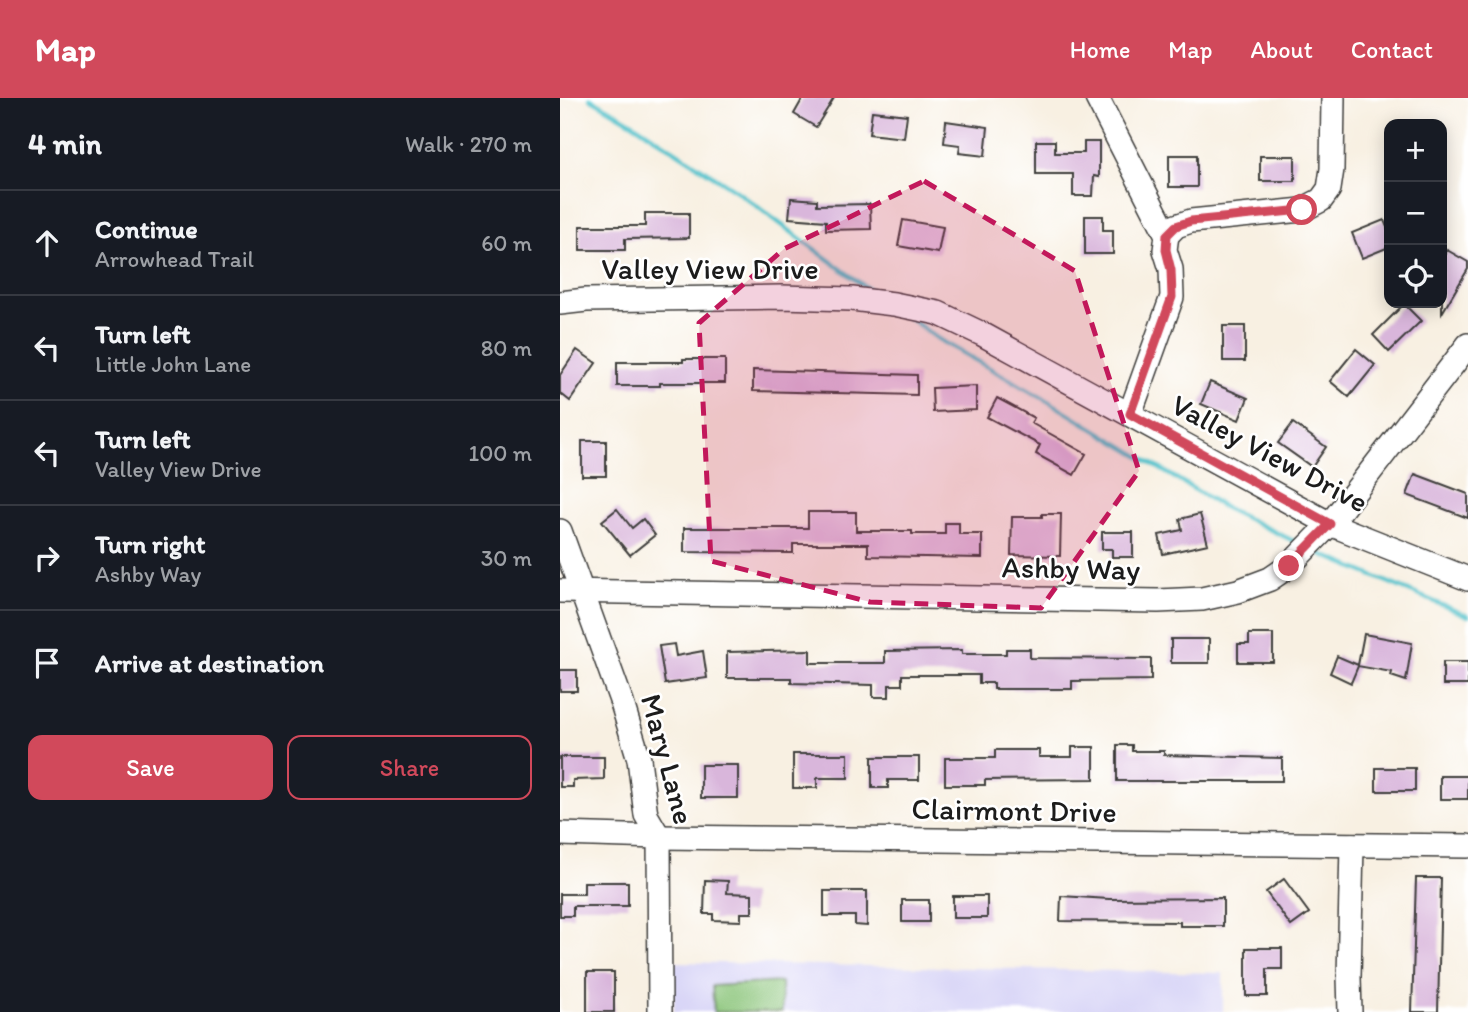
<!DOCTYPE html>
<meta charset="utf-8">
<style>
:root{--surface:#171b24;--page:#20242c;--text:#f1f3f6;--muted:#9ea1a6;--line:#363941;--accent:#d1495b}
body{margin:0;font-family:Itim,sans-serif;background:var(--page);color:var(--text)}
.controls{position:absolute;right:21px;top:21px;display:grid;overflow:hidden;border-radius:14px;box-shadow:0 4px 18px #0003}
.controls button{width:63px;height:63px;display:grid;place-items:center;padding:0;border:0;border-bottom:2px solid var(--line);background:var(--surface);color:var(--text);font:35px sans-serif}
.stop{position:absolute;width:21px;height:21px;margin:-16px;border:5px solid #d1495b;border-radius:50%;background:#fff}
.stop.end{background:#d1495b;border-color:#fff;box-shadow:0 2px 7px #0008}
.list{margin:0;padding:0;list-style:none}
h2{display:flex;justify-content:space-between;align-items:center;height:91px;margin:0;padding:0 28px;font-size:30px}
h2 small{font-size:23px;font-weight:400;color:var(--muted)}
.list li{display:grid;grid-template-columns:46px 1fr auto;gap:21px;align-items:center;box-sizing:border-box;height:105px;padding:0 28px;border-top:2px solid var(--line)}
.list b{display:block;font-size:26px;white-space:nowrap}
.list p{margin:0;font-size:23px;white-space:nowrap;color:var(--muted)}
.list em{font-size:23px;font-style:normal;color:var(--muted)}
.actions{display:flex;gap:14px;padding:21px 28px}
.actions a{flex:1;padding:16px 0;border:2px solid var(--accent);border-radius:14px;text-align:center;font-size:24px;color:var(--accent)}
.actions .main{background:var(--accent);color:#fff}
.icon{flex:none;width:38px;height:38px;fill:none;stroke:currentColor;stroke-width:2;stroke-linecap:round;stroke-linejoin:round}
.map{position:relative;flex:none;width:908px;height:914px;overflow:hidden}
header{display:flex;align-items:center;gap:42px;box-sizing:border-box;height:98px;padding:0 35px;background:var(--accent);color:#fff}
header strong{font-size:33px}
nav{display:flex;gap:38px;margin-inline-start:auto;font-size:24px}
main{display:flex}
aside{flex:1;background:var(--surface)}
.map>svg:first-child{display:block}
.built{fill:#d9d6f7}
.green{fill:#8bc57a;stroke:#54704b;stroke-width:2}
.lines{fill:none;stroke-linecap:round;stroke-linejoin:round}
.stream{stroke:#55c3cc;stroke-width:4.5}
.building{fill:#d9b6db}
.minor-casing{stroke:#3d3c3a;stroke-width:26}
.minor{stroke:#fff;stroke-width:23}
.route{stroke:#d1495b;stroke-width:9}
.marked{fill:#c2185b;fill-opacity:0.2;stroke:#c2185b;stroke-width:5;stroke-dasharray:14 9;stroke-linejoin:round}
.labels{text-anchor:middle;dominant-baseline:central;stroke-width:5;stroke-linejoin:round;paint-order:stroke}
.street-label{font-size:30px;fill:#1c1c1c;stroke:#fff}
</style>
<header>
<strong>Map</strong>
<nav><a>Home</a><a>Map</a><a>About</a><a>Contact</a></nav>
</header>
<main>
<aside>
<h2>4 min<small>Walk · 270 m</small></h2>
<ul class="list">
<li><svg class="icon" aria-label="ahead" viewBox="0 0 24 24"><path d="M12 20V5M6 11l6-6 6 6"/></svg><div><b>Continue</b><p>Arrowhead Trail</p></div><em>60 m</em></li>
<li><svg class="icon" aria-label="left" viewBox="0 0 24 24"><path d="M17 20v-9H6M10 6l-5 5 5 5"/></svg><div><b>Turn left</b><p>Little John Lane</p></div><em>80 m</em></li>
<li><svg class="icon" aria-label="left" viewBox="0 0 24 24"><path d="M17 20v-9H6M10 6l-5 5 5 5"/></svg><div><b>Turn left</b><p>Valley View Drive</p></div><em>100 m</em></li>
<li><svg class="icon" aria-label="right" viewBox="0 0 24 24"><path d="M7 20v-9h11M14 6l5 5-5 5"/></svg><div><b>Turn right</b><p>Ashby Way</p></div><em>30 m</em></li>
<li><svg class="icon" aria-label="arrive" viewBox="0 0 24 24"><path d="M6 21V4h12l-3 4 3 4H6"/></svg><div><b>Arrive at destination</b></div></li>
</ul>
<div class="actions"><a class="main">Save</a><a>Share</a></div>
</aside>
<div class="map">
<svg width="908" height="914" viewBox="0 0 908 914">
<rect width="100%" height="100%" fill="#fff"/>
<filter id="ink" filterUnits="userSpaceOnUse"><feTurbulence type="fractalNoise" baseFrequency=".0143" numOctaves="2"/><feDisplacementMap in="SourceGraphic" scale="14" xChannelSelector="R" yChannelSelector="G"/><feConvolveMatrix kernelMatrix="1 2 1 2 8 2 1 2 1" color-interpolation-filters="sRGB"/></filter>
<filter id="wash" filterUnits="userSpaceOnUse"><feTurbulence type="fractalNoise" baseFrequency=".00686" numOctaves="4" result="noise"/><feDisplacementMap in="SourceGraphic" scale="28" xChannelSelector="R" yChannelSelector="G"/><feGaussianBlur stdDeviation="1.57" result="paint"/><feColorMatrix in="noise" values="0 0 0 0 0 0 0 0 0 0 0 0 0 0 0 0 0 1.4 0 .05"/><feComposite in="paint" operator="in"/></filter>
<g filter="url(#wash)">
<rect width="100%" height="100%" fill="#f8f0e2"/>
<!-- built -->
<polygon class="built" points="114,864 663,875 663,914 114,914"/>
<!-- green -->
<polygon class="green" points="221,884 222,914 154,914 152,888"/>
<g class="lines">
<!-- stream -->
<g class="stream">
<polyline points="30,0 71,24 175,92 312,194"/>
<polyline points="345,217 378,241 493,306 665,410 740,446"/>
<polyline points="754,453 908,518"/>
</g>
</g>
<g id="blocks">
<!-- building -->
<g class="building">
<polygon points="243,0 274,0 256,29 234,16"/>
<polygon points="312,13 347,17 344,40 309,36"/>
<polygon points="386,23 428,29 425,58 399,55 400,47 384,45"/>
<polygon points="476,43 495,43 495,55 524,55 524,44 539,44 539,79 534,78 533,98 513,98 513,76 476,76"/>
<rect x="609" y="57" width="28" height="32"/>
<rect x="700" y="58" width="35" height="25"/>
<polygon points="231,100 257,102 257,107 310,106 311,131 266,132 266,123 229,120"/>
<polygon points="85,115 129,115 129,140 65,141 65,152 20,152 20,128 85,128"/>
<polygon points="525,118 543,118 543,132 553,132 553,156 525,156"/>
<polygon points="343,122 383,129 378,155 338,148"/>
<polygon points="824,122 829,134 829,149 802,160 792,135"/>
<polygon points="887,152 908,164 908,171 882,215 882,162"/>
<polygon points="844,206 861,223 829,254 813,237"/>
<rect x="663" y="228" width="22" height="35"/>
<polygon points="796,251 815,267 789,299 770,283"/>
<polygon points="17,252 36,265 10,303 0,295 0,277"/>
<polygon points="123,261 165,261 165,285 100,285 100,288 57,288 57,264 123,264"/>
<polygon points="193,272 357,277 357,297 193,293"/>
<polygon points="650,284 688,300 679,322 641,306"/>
<polygon points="416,288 416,312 373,314 372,290"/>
<polygon points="437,300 474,320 471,325 526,356 514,377 476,356 480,347 427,319"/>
<polygon points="733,325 766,349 752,369 718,345"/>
<rect x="22" y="343" width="24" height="35"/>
<polygon points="855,376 908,396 908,420 847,397"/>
<polygon points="57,411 72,430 83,421 95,437 70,457 42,423"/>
<polygon points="248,414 296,414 296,433 352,433 352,436 385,436 385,425 399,425 399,436 422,436 422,460 308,458 308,446 233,446 233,455 124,454 124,430 248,430"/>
<polygon points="482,416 501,416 500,458 451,457 452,419 482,419"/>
<polygon points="640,416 648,446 603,456 599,437 622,432 620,421"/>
<polygon points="542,434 573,434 573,459 552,459 552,451 542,451"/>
<polygon points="689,536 713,536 713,564 678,564 678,546 689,546"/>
<polygon points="804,536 852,545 846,583 831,578 832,574 798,568 791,585 770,575 777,558 798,567"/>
<rect x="611" y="541" width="38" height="24"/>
<polygon points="114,546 116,558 143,553 147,580 105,586 99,548"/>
<polygon points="446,551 470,551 470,560 591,561 591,582 512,583 512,591 434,591 434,585 419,585 419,577 342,577 342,587 329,587 329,599 313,599 313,587 231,585 231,580 167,580 167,554 250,552 250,565 325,565 325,553 402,552 402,556 446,556"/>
<rect x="883" y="564" width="25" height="23"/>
<rect x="0" y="572" width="17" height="21"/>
<polygon points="557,647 572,647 572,653 604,653 604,657 722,660 722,683 557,683"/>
<polygon points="512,649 534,649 534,681 425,682 425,687 385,687 385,660 435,660 435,652 479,652 479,659 512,659"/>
<polygon points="233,656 288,656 288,680 257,680 257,690 233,690"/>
<polygon points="0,659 44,659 44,681 13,682 13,689 0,689"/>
<polygon points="312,659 359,659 359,682 328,682 328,690 312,690"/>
<rect x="141" y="667" width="37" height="33"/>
<rect x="816" y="670" width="39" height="23"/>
<rect x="880" y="678" width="28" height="23"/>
<polygon points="856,780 881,780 878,914 852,914"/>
<polygon points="724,781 749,815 731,828 706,794"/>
<polygon points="145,782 168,783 167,795 192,796 192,815 181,815 181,823 153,822 153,816 144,816"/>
<polygon points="24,784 68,784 68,808 13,808 13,818 0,818 0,796 24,796"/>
<polygon points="264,793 307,793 307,828 295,827 295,818 264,818"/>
<rect x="393" y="798" width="34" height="22"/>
<polygon points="501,798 549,801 663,800 663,828 620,828 620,824 500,823"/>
<rect x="342" y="802" width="27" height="22"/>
<polygon points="686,850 722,850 722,871 707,871 707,898 686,898"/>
<rect x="27" y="874" width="27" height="40"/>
</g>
</g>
</g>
<g filter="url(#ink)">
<use href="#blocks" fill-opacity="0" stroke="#3d3c3a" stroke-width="2"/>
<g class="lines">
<defs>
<g id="minor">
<polyline points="537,0 607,137 605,152 611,171 612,199 570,316"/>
<polyline points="607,137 616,128 631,123 742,112 761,102 769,91 772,71 773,0"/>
<polyline points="0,205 26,202 221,199 292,201 334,206 378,215 422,236 770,426 908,481"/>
<polyline points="0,433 62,605 79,661 86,717 99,739 100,914"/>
<polyline points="0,493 598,503 642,501 678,493 710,481 729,468 770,426 908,247"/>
<polyline points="0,736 99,739 908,748"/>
<polyline points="790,914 789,879 792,747"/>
</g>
</defs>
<!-- minor casing -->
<use href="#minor" class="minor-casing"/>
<!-- minor -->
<use href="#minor" class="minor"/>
</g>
</g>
<g class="lines" filter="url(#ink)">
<!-- route -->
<polyline class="route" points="729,468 770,426 570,316 612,199 611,172 606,152 607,137 616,128 631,123 742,112"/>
</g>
<!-- marked area -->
<path class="marked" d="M364,83L515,173L579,373L481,510L310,504L151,463L139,225L224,151Z"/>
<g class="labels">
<!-- street labels -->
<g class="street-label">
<text x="150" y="170">Valley View Drive</text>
<text transform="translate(710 355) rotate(28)">Valley View Drive</text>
<text transform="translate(511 470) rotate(1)">Ashby Way</text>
<text transform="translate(108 661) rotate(75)">Mary Lane</text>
<text transform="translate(454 712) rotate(1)">Clairmont Drive</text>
</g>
</g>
</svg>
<div class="controls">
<button>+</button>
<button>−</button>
<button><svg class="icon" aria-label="locate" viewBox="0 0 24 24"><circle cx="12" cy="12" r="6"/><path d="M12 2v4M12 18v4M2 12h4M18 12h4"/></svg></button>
</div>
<div class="stop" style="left:742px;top:112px"></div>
<div class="stop end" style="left:729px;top:468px"></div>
</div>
</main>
